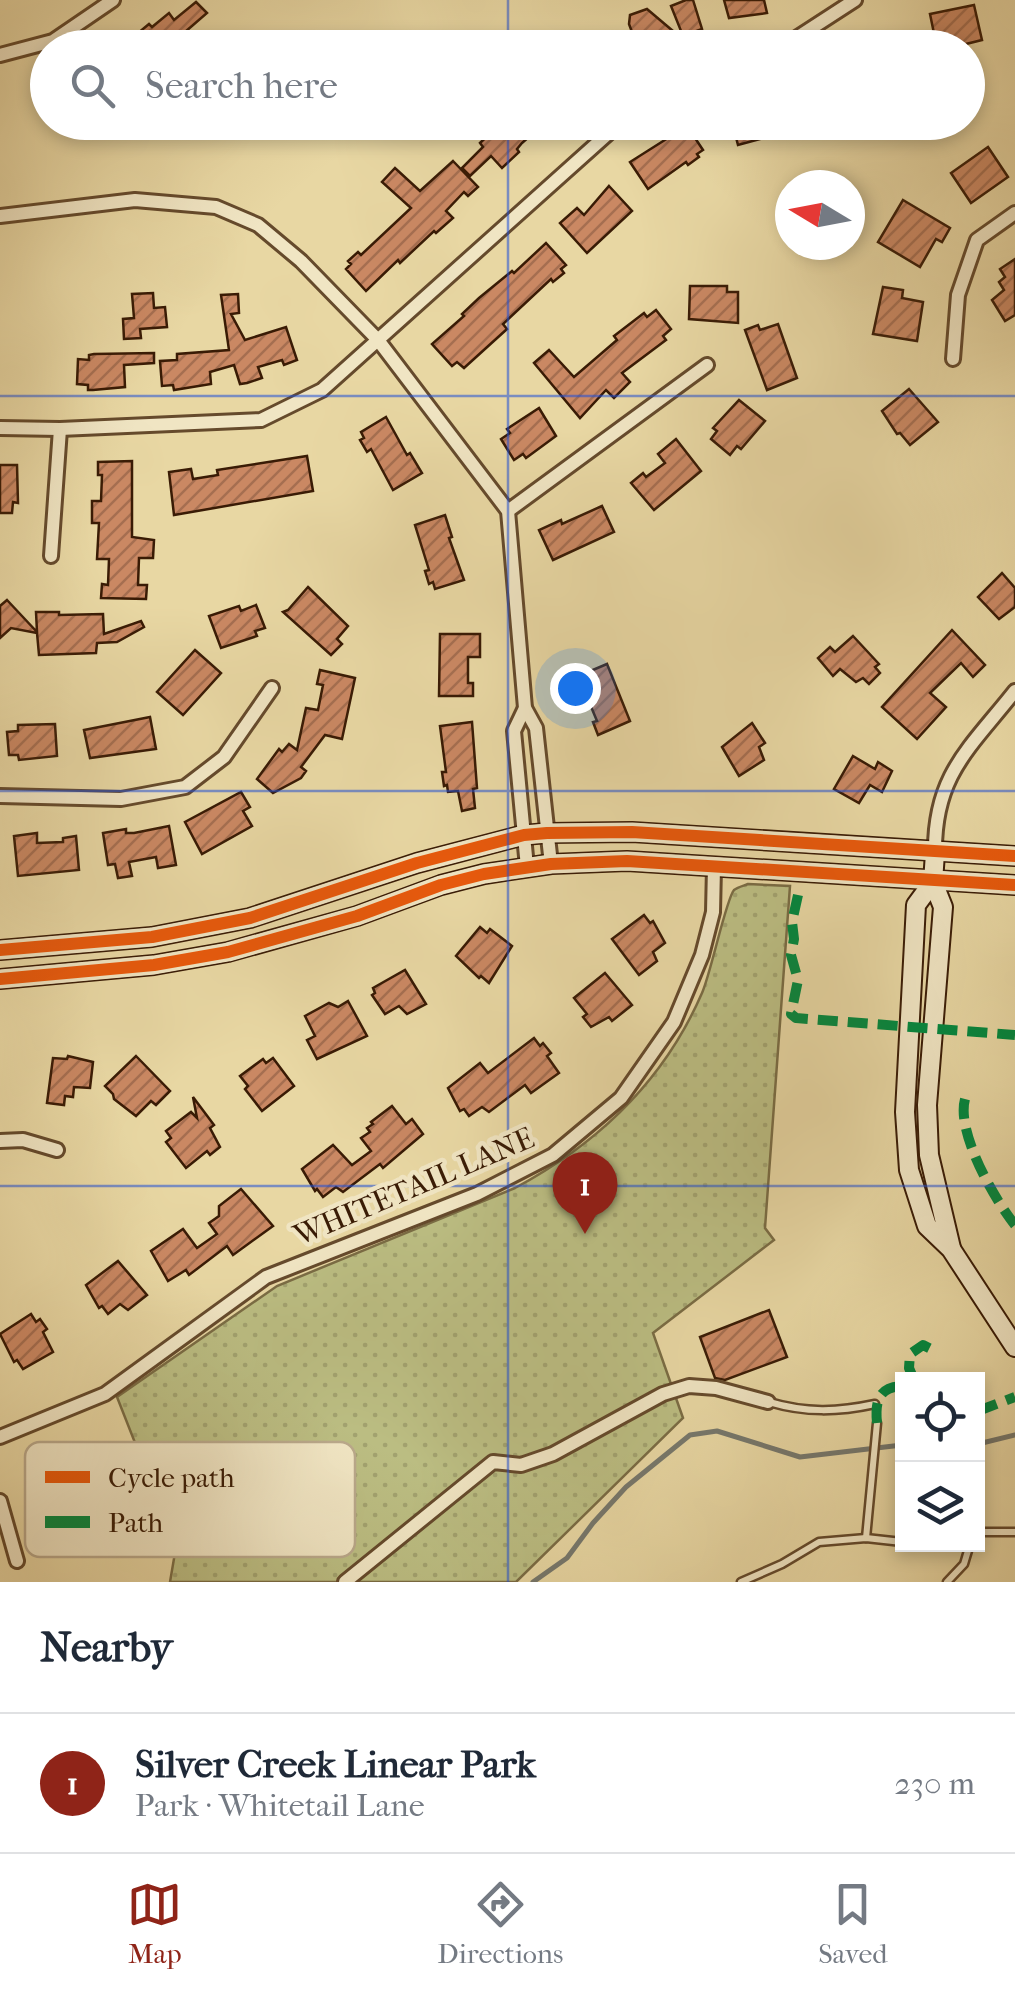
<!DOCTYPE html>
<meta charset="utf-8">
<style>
:root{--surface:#fff;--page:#f6f6f7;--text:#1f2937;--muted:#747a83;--line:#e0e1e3;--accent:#8f2418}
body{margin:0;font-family:"IM FELL French Canon",serif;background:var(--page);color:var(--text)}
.controls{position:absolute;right:30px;bottom:30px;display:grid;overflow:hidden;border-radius:0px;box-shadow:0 5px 15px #0003}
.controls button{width:90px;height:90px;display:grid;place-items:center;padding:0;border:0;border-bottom:2px solid var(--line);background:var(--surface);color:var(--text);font:50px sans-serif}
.compass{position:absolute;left:775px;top:170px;width:90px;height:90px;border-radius:50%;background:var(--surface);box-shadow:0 5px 15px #0003;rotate:280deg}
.you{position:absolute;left:575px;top:688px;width:35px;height:35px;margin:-25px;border:8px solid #fff;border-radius:50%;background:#1a73e8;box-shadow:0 0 0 15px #1a73e833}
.badge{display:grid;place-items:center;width:65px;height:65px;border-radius:50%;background:var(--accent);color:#fff;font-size:32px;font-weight:700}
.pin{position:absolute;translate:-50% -82px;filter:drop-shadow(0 2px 5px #0008)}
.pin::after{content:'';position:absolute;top:52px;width:35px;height:30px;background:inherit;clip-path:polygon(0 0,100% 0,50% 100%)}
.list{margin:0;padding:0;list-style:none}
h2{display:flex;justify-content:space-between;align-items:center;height:130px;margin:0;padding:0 40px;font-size:42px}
h2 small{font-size:32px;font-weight:400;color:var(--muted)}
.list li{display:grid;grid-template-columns:65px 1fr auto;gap:30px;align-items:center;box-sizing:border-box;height:140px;padding:0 40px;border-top:2px solid var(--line)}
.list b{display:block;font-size:38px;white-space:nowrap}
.list p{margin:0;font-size:32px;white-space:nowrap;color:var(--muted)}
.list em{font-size:32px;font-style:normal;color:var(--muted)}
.icon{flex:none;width:55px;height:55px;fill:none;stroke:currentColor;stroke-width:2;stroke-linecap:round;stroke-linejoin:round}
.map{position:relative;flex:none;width:1015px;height:1582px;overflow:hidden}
.search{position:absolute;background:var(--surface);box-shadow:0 5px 15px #0003;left:30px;right:30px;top:30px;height:110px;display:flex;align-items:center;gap:25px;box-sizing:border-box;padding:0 35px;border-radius:55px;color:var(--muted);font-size:38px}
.sheet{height:270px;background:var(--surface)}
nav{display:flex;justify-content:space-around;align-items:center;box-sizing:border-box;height:140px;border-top:2px solid var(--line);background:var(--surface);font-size:28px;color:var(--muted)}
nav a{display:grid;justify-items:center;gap:5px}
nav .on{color:var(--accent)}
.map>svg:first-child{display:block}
.green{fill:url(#green-dots);stroke:#7a6c44;stroke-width:2.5}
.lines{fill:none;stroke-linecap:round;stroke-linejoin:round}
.stream{stroke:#76786d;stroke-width:5}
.building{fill:url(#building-hatch);stroke:#391b05;stroke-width:2.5}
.lane-casing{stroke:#654a2c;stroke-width:11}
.street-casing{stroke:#654a2c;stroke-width:18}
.secondary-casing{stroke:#391b05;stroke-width:22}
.lane{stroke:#f0e5c3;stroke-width:6}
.street{stroke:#f0e5c3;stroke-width:12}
.secondary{stroke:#f0e5c3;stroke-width:18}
.quiet{stroke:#00873e;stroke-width:10;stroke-dasharray:20 10;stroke-linecap:butt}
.cycleway-casing{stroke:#f0e5c3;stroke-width:19}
.cycleway{stroke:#e8590c;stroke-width:12}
.grid{fill:none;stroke:#1d4ed8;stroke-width:2.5;stroke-opacity:0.55}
.labels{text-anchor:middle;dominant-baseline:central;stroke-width:9;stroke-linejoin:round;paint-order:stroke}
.street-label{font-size:30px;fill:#391b05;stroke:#f0e5c3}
.key{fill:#f0e5c3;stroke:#b9a88a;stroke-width:2.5}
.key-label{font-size:28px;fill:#391b05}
</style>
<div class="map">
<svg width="1015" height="1582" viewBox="0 0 1015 1582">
<defs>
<pattern id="green-dots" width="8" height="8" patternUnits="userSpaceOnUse" patternTransform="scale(2.5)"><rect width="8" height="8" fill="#bbbd82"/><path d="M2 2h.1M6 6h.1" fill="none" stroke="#a2a26f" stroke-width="1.8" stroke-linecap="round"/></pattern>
<pattern id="building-hatch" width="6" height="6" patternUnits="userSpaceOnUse" patternTransform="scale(2.5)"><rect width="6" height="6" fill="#ca8863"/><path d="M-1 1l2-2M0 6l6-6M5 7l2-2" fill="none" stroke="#a56e50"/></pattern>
</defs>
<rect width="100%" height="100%" fill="#e8d7a3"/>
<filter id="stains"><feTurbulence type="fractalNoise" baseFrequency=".002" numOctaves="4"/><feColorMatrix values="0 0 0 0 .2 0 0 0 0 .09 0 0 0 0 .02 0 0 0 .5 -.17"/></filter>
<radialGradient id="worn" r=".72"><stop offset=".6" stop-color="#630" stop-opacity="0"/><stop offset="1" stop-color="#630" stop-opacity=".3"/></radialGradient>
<!-- green -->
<path class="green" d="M748,884L790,886L765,1228L774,1240L653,1333L683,1418L516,1582H170L176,1547L117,1397L277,1286L515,1188C599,1143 664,1081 702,993C711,973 726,899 734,890C738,887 743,886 748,884Z"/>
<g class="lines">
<!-- stream -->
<g class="stream">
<polyline points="978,1444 1015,1435"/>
<polyline points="533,1582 567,1558 593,1523 626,1487 690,1435 717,1431 800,1457 902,1445"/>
</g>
</g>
<!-- building -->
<g class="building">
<polygon points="686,0 693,0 702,29 683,36 671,6"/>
<polygon points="724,0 764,0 767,13 729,18"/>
<polygon points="196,2 207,13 185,32 197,48 130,48 140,38 137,34 149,24 152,27 169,13 174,20"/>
<polygon points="974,5 982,40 966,44 967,48 937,48 930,14"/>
<polygon points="647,9 680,37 661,45 662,48 638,48 629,24 630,15"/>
<polygon points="502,122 546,122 522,143 517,149 519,152 502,168 491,156 470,176 462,168 483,147 480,143"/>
<polygon points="732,122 806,122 807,126 738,145"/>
<polygon points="687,126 703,150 697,154 699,157 688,165 686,162 648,189 630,162"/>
<polygon points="988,147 1008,177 971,203 951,173"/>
<polygon points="453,161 478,187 468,196 464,192 446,211 453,218 436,233 434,231 400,263 398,260 366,291 346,269 351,264 348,261 358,252 361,255 411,208 382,182 395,168 420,191"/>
<polygon points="609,186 632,211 587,253 560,223 577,208 584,215"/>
<polygon points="903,200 950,228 942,242 936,239 920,267 878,242"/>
<polygon points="546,243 566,265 561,269 564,273 553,282 551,279 503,324 507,329 464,368 457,362 452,366 432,344 464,316 462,314 479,298 512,271 514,273"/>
<polygon points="1015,259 1015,315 1005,321 992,300 1004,290 999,282 1005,277 1000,269"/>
<polygon points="690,286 727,286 727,292 738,292 738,323 689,319"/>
<polygon points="883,287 903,290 902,298 923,302 917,341 873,334"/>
<polygon points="153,293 154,308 165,307 167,327 140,329 141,338 124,339 123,319 134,318 132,294"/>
<polygon points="238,294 239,313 231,314 245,340 286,327 297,360 284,365 282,360 258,367 262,378 247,383 240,384 234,365 210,372 211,384 174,390 173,385 162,386 160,361 177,360 177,354 229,350 221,295"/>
<polygon points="656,310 671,329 663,336 666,340 622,373 630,382 614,398 606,390 580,418 534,363 549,350 574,377 617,340 614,336 644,313 647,317"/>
<polygon points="778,324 797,378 767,390 745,330 758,325 760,330"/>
<polygon points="154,353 154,363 124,365 125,387 93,390 88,390 88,385 77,384 78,359 89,360 89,355 94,354"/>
<polygon points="909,389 938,422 910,445 900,433 897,434 882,411"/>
<polygon points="739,400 765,421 741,449 737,446 730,455 711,439 717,431 713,428"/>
<polygon points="539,408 556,436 526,458 523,454 514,460 501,439 510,433 507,429"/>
<polygon points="386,417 407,455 410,453 422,473 393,490 371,449 367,452 360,440 364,438 361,432"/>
<polygon points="676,439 701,471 654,510 631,483 643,473 646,477 665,463 658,454"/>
<polygon points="307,456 313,491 174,515 169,472 191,469 193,479 218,475 217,470"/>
<polygon points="132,461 132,537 154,540 153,558 139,558 138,585 147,585 146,599 101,598 102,584 108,585 109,559 97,559 99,523 92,523 92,501 101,501 102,475 98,475 98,462"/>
<polygon points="0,465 17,465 18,503 13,502 12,513 0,513"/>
<polygon points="602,506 614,532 553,560 539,530 561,520 562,524"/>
<polygon points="445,515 452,537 449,538 464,580 435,589 433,582 429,584 425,571 429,570 415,525"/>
<polygon points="1002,573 1015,588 1015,607 999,619 978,597"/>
<polygon points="308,587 348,626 337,639 342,644 331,655 283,612 288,610"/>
<polygon points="7,600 37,632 36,612 59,612 59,615 103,614 104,634 141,621 144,627 117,642 97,643 96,653 39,655 37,633 11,628 0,638 0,606"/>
<polygon points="256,605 265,628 255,631 257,636 221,648 209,616 239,606 241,611"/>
<polygon points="952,630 985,665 973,677 961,663 930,693 946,707 917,739 882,707"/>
<polygon points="440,634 480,634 480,657 468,657 468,683 473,683 473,696 439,696"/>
<polygon points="853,636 879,664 875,667 880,673 869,684 863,678 856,682 840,669 833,676 818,658 830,647 835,652"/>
<polygon points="195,650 221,673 183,715 157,692"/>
<polygon points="607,664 630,721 598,735 593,722 597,721 587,697 578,700 569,680"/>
<polygon points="320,670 355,678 342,739 325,735 301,767 306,771 301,778 273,793 257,779 279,749 282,752 289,744 297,750 306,708 318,710 323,685 317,684"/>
<polygon points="150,717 156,749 90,758 84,730"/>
<polygon points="472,722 477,788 473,789 475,808 462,811 458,791 448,792 447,785 444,786 442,772 446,772 440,726"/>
<polygon points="752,723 765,743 759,747 764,760 739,776 722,747"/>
<polygon points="55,724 57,756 19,760 18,755 9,755 7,732 18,731 18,725"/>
<polygon points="853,756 875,769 878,762 892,771 882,792 870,785 859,803 834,789"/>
<polygon points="241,792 250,807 243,811 252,826 202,854 185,822"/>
<polygon points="169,826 176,865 158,868 156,857 129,862 132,876 118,878 115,864 108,865 103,833 126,829 126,833 134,833"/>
<polygon points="37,833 37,843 63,842 63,838 76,836 79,870 18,876 14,836"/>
<polygon points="644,915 650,923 653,921 665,943 653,952 657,961 639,975 612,939"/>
<polygon points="480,927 487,933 490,929 512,946 489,983 481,976 479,978 456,956"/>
<polygon points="405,970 426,1004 407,1014 399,1006 385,1014 372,995 375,993 373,988"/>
<polygon points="605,973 632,1005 612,1021 609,1017 591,1027 583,1017 587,1014 574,998"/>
<polygon points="348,1001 367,1036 317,1059 307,1040 315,1036 305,1016 329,1003 338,1007"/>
<polygon points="534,1038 540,1046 543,1043 551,1053 547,1056 559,1073 531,1093 525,1085 489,1112 482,1107 469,1116 464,1109 460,1111 448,1088 480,1063 488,1073"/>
<polygon points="68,1056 93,1062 90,1088 74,1087 73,1097 65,1096 64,1105 47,1103 53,1058 67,1059"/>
<polygon points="136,1056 170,1091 156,1105 151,1101 136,1116 114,1099 113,1094 105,1086"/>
<polygon points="273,1058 294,1086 262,1111 245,1089 248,1086 240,1076 263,1059 266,1063"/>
<polygon points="193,1097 214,1125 210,1128 220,1147 210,1155 207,1151 186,1168 166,1142 171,1138 166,1131 191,1112 197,1118"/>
<polygon points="392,1106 406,1124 412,1119 423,1134 383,1168 380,1164 343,1192 336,1187 323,1197 317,1189 315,1191 302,1169 333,1145 352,1165 371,1151 361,1138 370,1132 367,1128 373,1124 371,1122"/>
<polygon points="241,1189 273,1226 233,1255 227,1246 189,1275 186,1270 168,1281 151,1251 183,1229 197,1248 217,1234 209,1223 219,1216 219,1206"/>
<polygon points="118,1261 147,1295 128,1310 120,1304 108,1314 102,1306 99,1308 86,1285"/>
<polygon points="769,1310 787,1357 725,1380 715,1378 700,1337"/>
<polygon points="31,1314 36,1322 40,1319 47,1329 43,1332 53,1352 23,1369 17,1360 14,1362 0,1334"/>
</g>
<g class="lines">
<defs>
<g id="lane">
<path d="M769,1402C806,1413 838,1412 875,1404"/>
<polyline points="978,1532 1015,1532"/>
<polyline points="866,1538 877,1423"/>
<polyline points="741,1582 782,1564 819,1542 866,1538 902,1542"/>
<polyline points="947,1582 964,1564 970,1544"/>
</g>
<g id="street">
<polyline points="781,48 855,0"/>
<polyline points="0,55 53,41 113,0"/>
<polyline points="0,216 135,200 216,207 258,225 301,261 378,340 508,511 525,708 536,728 551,864"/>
<polyline points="953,359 958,295 977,240 1015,213"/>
<polyline points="0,428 60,429 261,420 322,390 621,122"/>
<polyline points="508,511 707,365"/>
<polyline points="51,556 60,429"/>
<polyline points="525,708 514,731 527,867"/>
<polyline points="0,796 121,799 185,787 224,757 272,688"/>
<path d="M935,853C934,775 970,748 1015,691"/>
<polyline points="0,1141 23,1140 57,1150"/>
<polyline points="0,1437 105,1394 266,1277 477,1194 553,1155 621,1098 674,1022 702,955 713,912 714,867"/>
<polyline points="0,1501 17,1561"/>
<polyline points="345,1582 493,1462 521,1465 553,1454 663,1394 689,1386 716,1388 768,1402"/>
</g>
<g id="secondary">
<polyline points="935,853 933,882 943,907 927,1105 929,1155 951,1248"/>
<polyline points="933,882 916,905 905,1112 909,1170 927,1226 951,1249 1015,1347"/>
<polyline points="0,950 152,937 250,918 417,863 524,835 547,833 632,832 1015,856"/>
<polyline points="0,979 154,965 228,952 357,916 441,885 484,874 551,864 627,861 1015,885"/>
</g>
</defs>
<!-- lane casing -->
<use href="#lane" class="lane-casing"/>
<!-- street casing -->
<use href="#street" class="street-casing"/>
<!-- secondary casing -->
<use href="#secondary" class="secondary-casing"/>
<!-- lane -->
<use href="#lane" class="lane"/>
<!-- street -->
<use href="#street" class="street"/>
<!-- secondary -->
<use href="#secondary" class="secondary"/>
<!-- quiet -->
<g class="quiet">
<polyline points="798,895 792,922 794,939 791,955 798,980 791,1014 796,1018 1015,1035"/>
<path d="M965,1099C956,1132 994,1199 1015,1225"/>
<polyline points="914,1380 909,1368 910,1354 923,1345 931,1349"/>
<polyline points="978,1411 1015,1397"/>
<path d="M877,1423C875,1402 878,1387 902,1386"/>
</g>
<defs>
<g id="cycleway">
<polyline points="0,950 152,937 250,918 417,863 524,835 547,833 632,832 1015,856"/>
<polyline points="0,979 154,965 228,952 357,916 441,885 484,874 551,864 627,861 1015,885"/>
</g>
</defs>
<!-- cycleway casing -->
<use href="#cycleway" class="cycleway-casing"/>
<!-- cycleway -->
<use href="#cycleway" class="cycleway"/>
</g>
<!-- grid -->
<path class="grid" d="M508,0V48M508,122V1582M0,396H1015M0,791H1015M0,1186H1015"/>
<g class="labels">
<!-- street labels -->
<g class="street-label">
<text transform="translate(414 1187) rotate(-23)">WHITETAIL LANE</text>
</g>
</g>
<!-- legend -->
<rect x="25" y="1442" width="330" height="115" rx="15" class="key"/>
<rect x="45" y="1471" width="45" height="12" fill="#e8590c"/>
<rect x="45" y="1516" width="45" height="12" fill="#00873e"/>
<g class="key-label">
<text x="108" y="1487">Cycle path</text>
<text x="108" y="1532">Path</text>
</g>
<rect width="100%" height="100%" filter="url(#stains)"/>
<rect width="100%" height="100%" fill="url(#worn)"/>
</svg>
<div class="controls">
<button><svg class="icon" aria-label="locate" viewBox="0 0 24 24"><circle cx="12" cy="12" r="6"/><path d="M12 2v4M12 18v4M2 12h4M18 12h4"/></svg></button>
<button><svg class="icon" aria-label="layers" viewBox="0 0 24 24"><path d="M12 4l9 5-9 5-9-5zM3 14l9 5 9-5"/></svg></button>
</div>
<svg class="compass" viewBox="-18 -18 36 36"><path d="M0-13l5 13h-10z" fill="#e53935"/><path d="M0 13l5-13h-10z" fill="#747a83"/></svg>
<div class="you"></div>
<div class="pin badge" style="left:585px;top:1234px">1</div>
<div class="search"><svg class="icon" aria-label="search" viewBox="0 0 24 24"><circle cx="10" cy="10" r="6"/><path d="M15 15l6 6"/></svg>Search here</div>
</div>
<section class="sheet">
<h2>Nearby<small></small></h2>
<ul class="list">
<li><span class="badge">1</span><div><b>Silver Creek Linear Park</b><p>Park · Whitetail Lane</p></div><em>230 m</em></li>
</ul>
</section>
<nav>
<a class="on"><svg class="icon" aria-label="map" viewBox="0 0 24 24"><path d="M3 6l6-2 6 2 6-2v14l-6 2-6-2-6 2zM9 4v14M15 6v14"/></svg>Map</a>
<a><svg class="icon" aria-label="directions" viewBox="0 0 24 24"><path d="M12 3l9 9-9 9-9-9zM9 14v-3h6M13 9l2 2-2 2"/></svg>Directions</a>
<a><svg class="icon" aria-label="saved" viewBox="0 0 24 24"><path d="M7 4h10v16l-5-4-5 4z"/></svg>Saved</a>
</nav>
